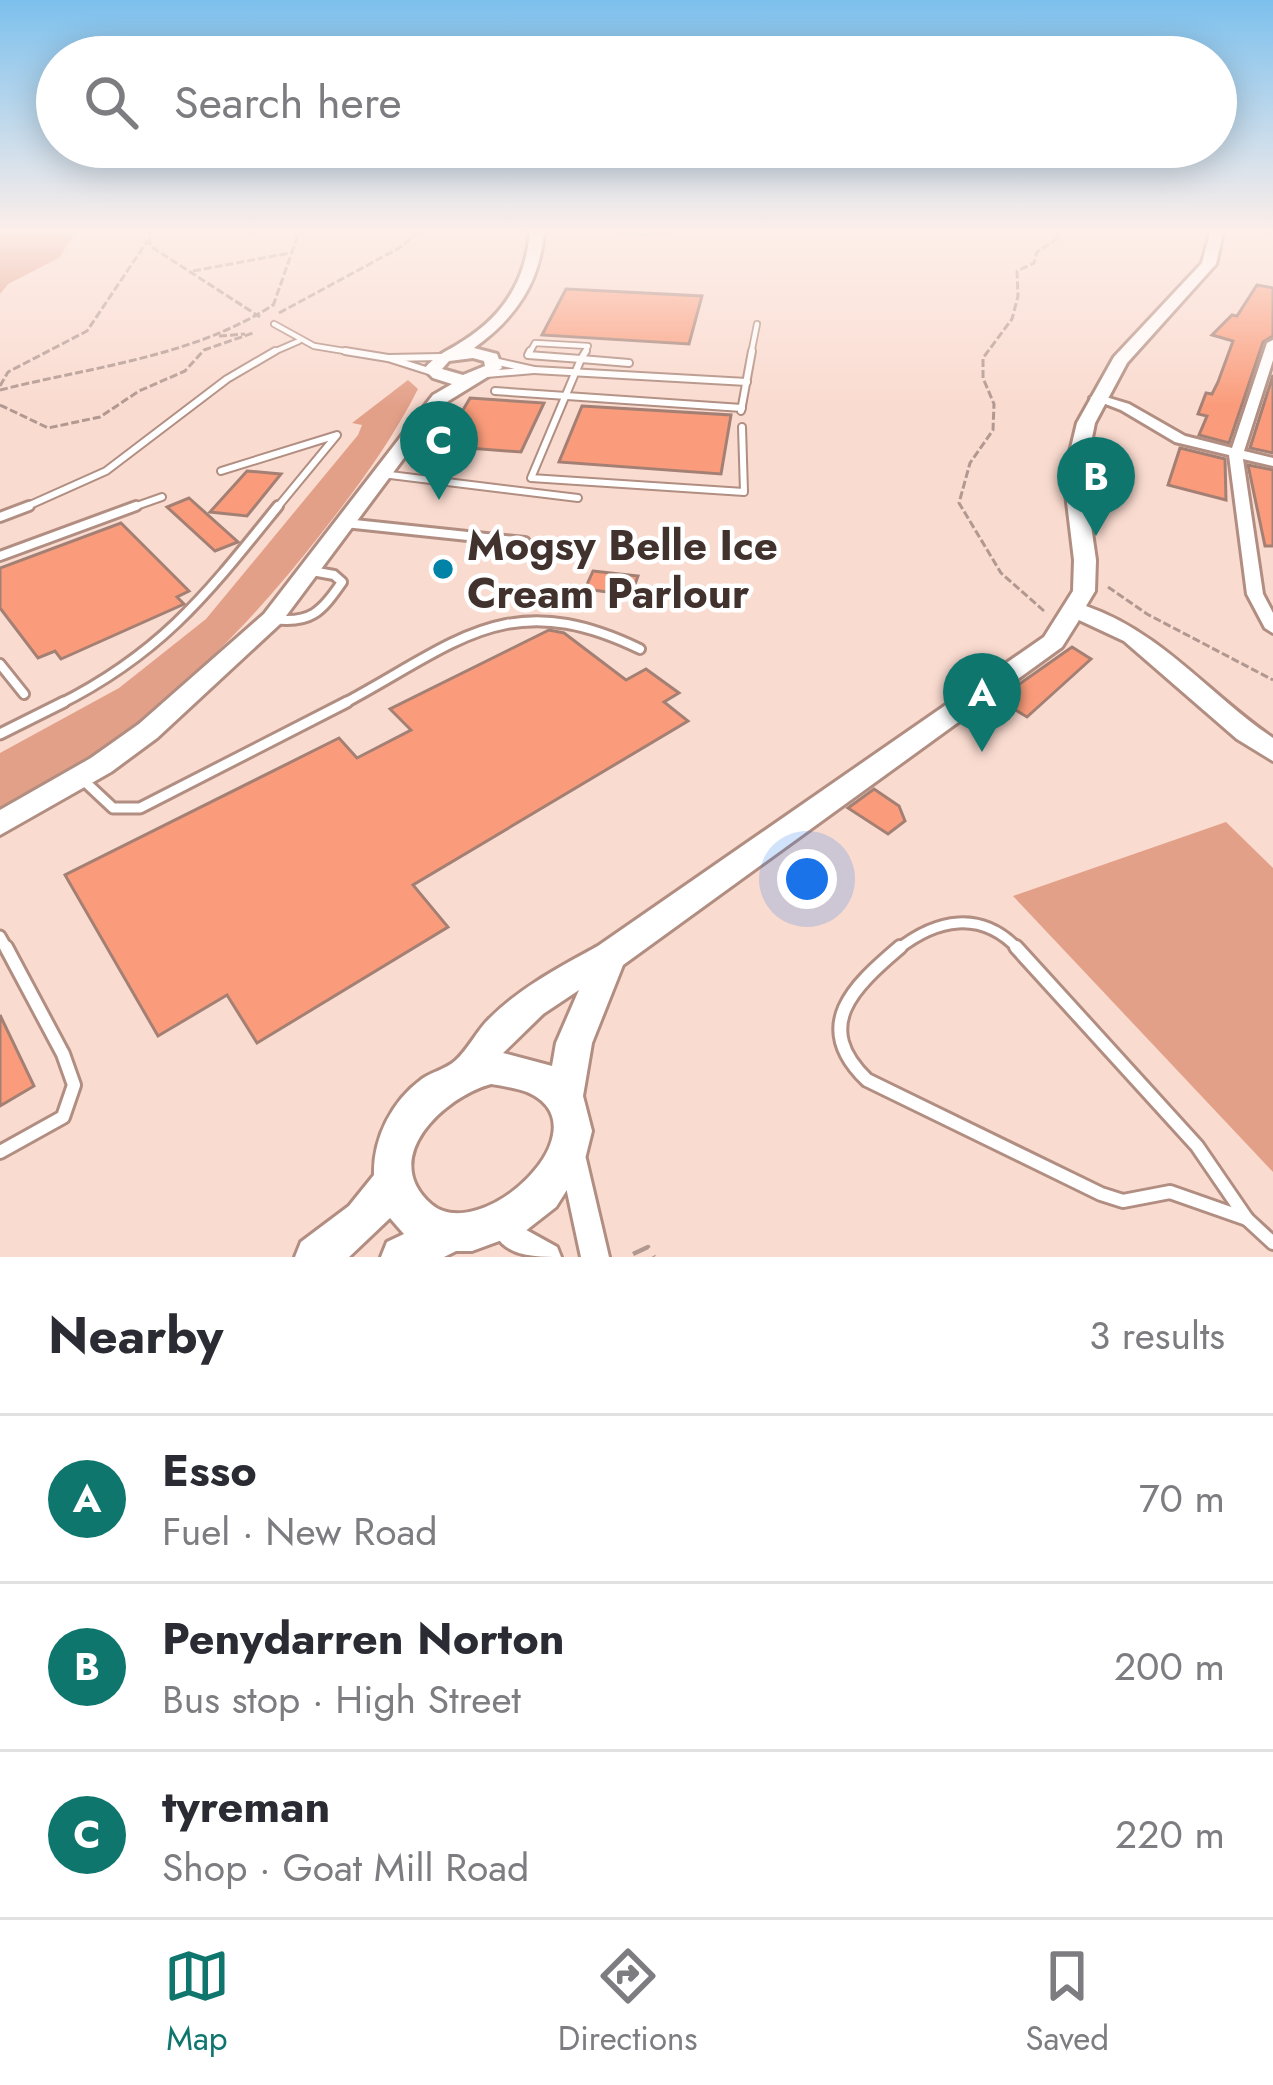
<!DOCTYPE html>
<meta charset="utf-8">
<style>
:root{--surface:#fff;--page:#f2f2f3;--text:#2b2b33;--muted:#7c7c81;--line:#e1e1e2;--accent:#0f766e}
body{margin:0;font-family:Jost,sans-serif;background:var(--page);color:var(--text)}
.you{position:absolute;left:807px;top:879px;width:42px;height:42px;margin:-30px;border:9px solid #fff;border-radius:50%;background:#1a73e8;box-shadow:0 0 0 18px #1a73e833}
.badge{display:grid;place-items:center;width:78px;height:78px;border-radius:50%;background:var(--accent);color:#fff;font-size:39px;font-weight:700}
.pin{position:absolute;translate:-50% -99px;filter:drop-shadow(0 3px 6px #0008)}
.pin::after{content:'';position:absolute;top:63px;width:42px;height:36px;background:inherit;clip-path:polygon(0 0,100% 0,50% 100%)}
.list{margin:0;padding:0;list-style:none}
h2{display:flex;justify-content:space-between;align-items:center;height:156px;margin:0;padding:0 48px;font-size:51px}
h2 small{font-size:39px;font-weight:400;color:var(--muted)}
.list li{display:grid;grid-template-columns:78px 1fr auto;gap:36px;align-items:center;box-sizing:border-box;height:168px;padding:0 48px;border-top:3px solid var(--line)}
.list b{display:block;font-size:45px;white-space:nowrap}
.list p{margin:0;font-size:39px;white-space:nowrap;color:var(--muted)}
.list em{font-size:39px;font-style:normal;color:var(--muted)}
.icon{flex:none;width:66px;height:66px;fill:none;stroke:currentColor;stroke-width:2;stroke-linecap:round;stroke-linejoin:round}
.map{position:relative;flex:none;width:1273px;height:1257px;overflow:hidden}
.search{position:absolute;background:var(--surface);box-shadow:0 6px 30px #0003;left:36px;right:36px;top:36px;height:132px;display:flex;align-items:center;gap:30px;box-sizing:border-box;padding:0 42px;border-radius:66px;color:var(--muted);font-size:45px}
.sheet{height:660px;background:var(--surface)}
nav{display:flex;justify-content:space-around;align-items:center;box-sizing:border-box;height:168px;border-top:3px solid var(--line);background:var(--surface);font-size:33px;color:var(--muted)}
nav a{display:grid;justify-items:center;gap:6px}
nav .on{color:var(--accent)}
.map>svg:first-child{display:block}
.green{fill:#e3a089}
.building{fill:#fa9c7b;stroke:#a48074;stroke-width:3}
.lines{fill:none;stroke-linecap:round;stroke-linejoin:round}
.lane-far4-casing{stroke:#b18e81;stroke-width:8}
.lane-far3-casing{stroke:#b18e81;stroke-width:10}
.lane-far2-casing{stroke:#b18e81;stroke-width:14}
.lane-far1-casing{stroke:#b18e81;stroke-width:15}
.lane-casing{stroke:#b18e81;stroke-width:18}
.street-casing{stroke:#b18e81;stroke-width:6}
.secondary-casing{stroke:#b18e81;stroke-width:6}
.path-far1{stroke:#b19890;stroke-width:3;stroke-dasharray:8 3;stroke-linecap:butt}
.path{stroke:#b19890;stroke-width:4.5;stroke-dasharray:18 9;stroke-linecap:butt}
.lane-far4{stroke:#fff;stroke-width:4.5}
.lane-far3{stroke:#fff;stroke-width:6}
.lane-far2{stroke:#fff;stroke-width:8}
.lane-far1{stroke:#fff;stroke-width:9}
.lane{stroke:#fff;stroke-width:12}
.street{fill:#fff;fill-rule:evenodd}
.secondary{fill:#fff;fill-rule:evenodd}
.poi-dot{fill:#0083a6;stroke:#fff;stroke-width:4.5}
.labels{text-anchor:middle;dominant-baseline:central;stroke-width:9;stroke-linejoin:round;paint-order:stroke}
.poi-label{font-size:42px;font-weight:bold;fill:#41322d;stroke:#fff;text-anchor:start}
</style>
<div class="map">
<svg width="1273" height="1257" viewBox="0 0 1273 1257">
<rect width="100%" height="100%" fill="#fadbd0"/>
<!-- green -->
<g class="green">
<polygon points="0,229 78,229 59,258 8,284 0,294"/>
<path d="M408,380L418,389C391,442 357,488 320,535C228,653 133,740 0,811V753L119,688L206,619L358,435L362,425L352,423Z"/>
<polygon points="1226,822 1273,868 1273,1172 1013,896"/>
</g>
<!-- building -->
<g class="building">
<polygon points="1257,285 1273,288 1273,336 1263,342 1229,443 1199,435 1207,416 1198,414 1206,393 1212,394 1218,382 1233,341 1212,335 1232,315 1237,316"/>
<polygon points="566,289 702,296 689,344 542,335"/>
<polygon points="1273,375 1273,453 1250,448"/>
<polygon points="470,398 513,401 544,403 521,452 442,446"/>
<polygon points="582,406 731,415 721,474 559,462"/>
<polygon points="1180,448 1225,459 1226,500 1168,485"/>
<polygon points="1248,465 1273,470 1273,546 1265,546"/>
<polygon points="247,471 281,474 247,516 210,512"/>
<polygon points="189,498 238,542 215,551 167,507"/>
<polygon points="121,523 189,591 177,597 184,604 61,659 55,651 38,658 0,608 0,568"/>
<polygon points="593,571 638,576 631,595 585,589"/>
<polygon points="549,630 564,633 626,680 646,669 679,693 664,702 688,721 413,885 448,927 257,1043 227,995 158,1036 65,875 339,738 357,758 411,730 390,709"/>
<polygon points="1072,647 1091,659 1027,717 998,699"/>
<polygon points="874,789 899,806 905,821 888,834 848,808"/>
<polygon points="0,1015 34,1086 0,1106"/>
</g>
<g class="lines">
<defs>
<g id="lane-far4">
<polyline points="274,324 314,346 363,354"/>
<polyline points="269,354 299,341"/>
<polyline points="529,354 535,343 588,346 584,354"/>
<polyline points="751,354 757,324"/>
</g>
<g id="lane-far3">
<polyline points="345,351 388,358"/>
<polyline points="530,351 528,355 581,359"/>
<polyline points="581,359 629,363"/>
<polyline points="581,359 531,478 744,492 742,427"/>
<polyline points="581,359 586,351"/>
<polyline points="534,370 747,382"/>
<polyline points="432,372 388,358 441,357"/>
<polyline points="486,374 534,370 494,361"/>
<polyline points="495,391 742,408"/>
<polyline points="741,411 752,351"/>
<polyline points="221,471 337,435 276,509"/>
<polyline points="382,474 578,498"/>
<polyline points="21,509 106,471 227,379 275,351"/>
<polyline points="128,509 162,497"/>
</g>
<g id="lane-far2">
<polyline points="0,517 29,506"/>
<polyline points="345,523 525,542"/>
<polyline points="0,556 136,506"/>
<path d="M273,619C311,624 321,612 342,582L334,575L312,571"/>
<polyline points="0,664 24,694"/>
<path d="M58,705C162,653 207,594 278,506"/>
<path d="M341,705C457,643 508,585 640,649"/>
</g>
<g id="lane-far1">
<polyline points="0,734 64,702"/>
<polyline points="82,779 113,808 140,808 347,702"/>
<polyline points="0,936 8,950"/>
<path d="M897,950C936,919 981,909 1019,950"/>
</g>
<g id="lane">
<path d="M900,947C853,987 811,1026 867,1080L1101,1194L1123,1201L1170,1192L1247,1219"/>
<polyline points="1016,947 1197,1146 1247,1219"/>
<polyline points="0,1152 63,1117 74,1085 63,1054 6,947"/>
<polyline points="1247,1219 1273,1243"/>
</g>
<g id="street">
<polygon points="1273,340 1273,360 1244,451 1273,458 1273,466 1243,459 1263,594 1273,613 1273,633 1265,628 1247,594 1229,455 1175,442 1121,410 1090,398 1096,394 1129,404 1185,436 1232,448 1267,343"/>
<polygon points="573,1146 582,1150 586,1159 609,1257 581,1257 560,1159 564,1150"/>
<path d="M510,1221L557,1247L561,1257C537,1257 507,1257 496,1235L500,1225Z"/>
</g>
<g id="secondary">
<path d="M530,229H544C541,281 516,318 474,348L497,354L502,368L445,403L280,624L157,738L111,772L0,835V810L91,758L139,724L264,614L433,395L452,384L433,378L424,369C435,355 448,351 463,341C505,315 527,278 530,229ZM473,358L484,361L485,366L463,375L442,369L449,361Z"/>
<path d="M1211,229H1224L1216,264L1127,363L1095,423L1084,477L1096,560L1095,591L1086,606C1163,633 1208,694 1273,738V761L1237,739L1124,641L1079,620L1062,647L623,965L592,1043L583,1096L592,1131L584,1163L556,1207L524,1232L472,1251H456L444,1257H381L387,1242L404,1234L390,1218L349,1257H295L301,1242L349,1206L374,1175C373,1138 392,1101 422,1079C432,1072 446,1069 455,1061C468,1050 477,1030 490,1018C521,987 560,967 598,946L1044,637L1073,591L1074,560L1064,477L1077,423L1114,357L1202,263ZM579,990L556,1043L552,1066L503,1053L543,1014ZM491,1084C503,1086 516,1088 527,1092C609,1127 481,1247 431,1204C378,1158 444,1097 491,1084Z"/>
</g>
</defs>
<!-- lane-far4 casing -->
<use href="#lane-far4" class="lane-far4-casing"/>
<!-- lane-far3 casing -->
<use href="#lane-far3" class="lane-far3-casing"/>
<!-- lane-far2 casing -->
<use href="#lane-far2" class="lane-far2-casing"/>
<!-- lane-far1 casing -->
<use href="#lane-far1" class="lane-far1-casing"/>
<!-- lane casing -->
<use href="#lane" class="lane-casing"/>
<!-- street casing -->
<use href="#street" class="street-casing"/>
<!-- secondary casing -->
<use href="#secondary" class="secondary-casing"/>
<!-- path-far1 -->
<g class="path-far1">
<polyline points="155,229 149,235 150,246 260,317"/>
<polyline points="608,229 644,235 683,229"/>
<polyline points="193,271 290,253"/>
<polyline points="273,306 300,229"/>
<polyline points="279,313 401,247 422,229"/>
<polyline points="219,336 245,334"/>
<polyline points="0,386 8,372 87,331 148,240"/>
<path d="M0,390C91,367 193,357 273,305"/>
<polyline points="0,405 48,428 100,417 139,391 185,371 204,350 253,333"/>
<polyline points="1108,587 1147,614 1273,680"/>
<polyline points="1044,611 1001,573 959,503 970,463 993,430 994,404 983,378 983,358 1012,319 1018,296 1017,271 1034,263 1037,252 1060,237 1054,229"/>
</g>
<!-- path -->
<polyline class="path" points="633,1254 648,1247 654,1257"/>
<!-- lane-far4 -->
<use href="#lane-far4" class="lane-far4"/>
<!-- lane-far3 -->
<use href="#lane-far3" class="lane-far3"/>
<!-- lane-far2 -->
<use href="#lane-far2" class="lane-far2"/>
<!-- lane-far1 -->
<use href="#lane-far1" class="lane-far1"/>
<!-- lane -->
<use href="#lane" class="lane"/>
<!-- street -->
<use href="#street" class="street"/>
<!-- secondary -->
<use href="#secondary" class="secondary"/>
</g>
<!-- sky -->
<linearGradient id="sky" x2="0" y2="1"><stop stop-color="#7cc0ed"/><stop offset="0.57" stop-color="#fdefea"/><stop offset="1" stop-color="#fdefea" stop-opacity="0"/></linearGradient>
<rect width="1273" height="405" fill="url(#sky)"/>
<!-- markers -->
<circle class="poi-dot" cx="443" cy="569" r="12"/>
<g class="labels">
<!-- poi labels -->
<g class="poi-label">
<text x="467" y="545">Mogsy Belle Ice<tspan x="467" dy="48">Cream Parlour</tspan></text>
</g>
</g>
</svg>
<div class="you"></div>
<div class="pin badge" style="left:982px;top:752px">A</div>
<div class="pin badge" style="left:1096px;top:536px">B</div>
<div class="pin badge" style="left:439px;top:500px">C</div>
<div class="search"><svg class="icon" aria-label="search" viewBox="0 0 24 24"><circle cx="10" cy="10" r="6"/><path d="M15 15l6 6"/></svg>Search here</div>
</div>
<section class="sheet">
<h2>Nearby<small>3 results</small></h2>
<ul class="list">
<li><span class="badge">A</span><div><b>Esso</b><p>Fuel · New Road</p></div><em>70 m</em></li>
<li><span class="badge">B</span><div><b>Penydarren Norton</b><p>Bus stop · High Street</p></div><em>200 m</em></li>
<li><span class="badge">C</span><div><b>tyreman</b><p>Shop · Goat Mill Road</p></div><em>220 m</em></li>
</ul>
</section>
<nav>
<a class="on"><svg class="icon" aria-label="map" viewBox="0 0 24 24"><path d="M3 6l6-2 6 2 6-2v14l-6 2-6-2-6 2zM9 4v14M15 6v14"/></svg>Map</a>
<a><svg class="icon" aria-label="directions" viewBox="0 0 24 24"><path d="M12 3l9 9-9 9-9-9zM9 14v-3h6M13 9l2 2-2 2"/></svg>Directions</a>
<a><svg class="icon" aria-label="saved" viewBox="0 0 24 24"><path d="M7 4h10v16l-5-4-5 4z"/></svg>Saved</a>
</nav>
